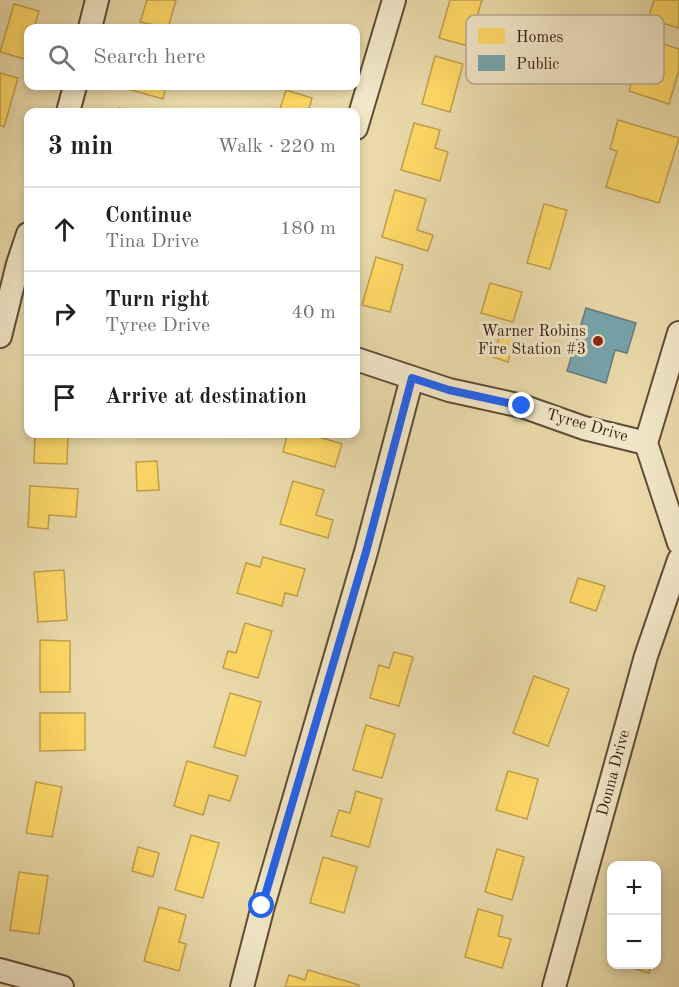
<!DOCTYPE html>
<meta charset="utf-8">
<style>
:root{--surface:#fff;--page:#f6f6f6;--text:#202124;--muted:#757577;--line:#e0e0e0}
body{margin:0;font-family:"Old Standard TT",serif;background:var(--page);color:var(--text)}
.controls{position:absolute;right:18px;bottom:18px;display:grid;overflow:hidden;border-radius:12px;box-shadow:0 3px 9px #0003}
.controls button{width:54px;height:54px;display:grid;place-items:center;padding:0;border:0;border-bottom:2px solid var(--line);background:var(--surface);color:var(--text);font:30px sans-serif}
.stop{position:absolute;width:18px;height:18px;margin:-14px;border:4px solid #2563eb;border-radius:50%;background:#fff}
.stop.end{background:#2563eb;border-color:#fff;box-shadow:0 2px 6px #0008}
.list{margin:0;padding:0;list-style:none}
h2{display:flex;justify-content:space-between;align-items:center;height:78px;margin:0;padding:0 24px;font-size:26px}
h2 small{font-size:20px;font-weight:400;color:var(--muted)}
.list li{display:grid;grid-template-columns:39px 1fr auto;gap:18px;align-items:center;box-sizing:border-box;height:84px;padding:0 24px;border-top:2px solid var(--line)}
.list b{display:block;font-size:22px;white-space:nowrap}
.list p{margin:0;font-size:20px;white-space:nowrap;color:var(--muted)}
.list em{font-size:20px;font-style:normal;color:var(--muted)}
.icon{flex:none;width:33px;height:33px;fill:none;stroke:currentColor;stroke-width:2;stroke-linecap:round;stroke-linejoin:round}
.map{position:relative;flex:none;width:679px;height:987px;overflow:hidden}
.search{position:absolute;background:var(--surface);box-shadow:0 3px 9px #0003;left:24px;top:24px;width:336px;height:66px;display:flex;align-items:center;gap:15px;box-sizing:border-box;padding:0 21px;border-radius:12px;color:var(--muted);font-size:22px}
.panel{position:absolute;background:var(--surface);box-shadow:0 3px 9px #0003;left:24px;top:108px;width:336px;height:330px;border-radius:12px}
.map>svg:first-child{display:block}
.homes{fill:#ffd966;stroke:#c1a04c;stroke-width:1.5}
.public{fill:#76a5af;stroke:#617c80;stroke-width:1.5}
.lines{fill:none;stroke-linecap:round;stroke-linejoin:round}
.minor-casing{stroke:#5f4c37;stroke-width:26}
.minor{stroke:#f1e7c8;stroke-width:22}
.route{stroke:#2563eb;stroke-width:8}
.poi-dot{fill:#8f2418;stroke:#f1e7c8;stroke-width:2}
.labels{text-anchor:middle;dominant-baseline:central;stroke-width:6;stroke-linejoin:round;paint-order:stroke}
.poi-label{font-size:16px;fill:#311c11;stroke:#f1e7c8;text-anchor:end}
.street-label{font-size:16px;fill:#311c11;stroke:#f1e7c8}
.key{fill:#f1e7c8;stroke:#b7aa91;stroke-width:1.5}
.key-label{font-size:16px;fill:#311c11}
</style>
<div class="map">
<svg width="679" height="987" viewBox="0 0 679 987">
<rect width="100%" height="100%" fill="#eadaaa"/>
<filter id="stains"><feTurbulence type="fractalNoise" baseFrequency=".00333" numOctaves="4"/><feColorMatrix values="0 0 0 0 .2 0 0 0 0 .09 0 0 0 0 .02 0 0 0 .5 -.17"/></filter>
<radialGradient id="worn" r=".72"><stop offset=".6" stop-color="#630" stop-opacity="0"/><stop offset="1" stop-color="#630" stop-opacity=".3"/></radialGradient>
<!-- homes -->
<g class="homes">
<polygon points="147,0 176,0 168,28 140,22"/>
<polygon points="450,0 482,0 468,46 439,38"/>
<polygon points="654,0 679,0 679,28 648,19"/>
<polygon points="14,4 39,11 34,28 28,28 28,48 25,59 0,52"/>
<polygon points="645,38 679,49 679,70 669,104 629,91"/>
<polygon points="435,56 463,64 450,112 422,104"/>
<polygon points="0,73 18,78 4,127 0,125"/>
<polygon points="124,86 166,86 163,99 124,88"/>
<polygon points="286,90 312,98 308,112 279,112"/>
<polygon points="119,108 134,112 118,112"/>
<polygon points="618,120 679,138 659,203 606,187 617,151 610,149"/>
<polygon points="414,123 440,130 435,148 448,152 440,181 401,170"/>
<polygon points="395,190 426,199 417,230 433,235 428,251 382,237"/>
<polygon points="544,204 567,210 550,269 527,263"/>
<polygon points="376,257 403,265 390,312 362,305"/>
<polygon points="490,283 522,292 513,322 481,313"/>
<polygon points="501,331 516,336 508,362 493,357"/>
<polygon points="35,434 68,434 67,464 34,463"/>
<polygon points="277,434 320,434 319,437 342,444 335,467 283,452 287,436"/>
<polygon points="157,461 159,490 137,491 136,462"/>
<polygon points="293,481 324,490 316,515 333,520 328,538 280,524"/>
<polygon points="30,486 78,489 76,517 49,515 48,529 28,527"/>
<polygon points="263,557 305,569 297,596 285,593 282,606 237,593 246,563 260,567"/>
<polygon points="64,570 67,620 38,622 34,572"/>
<polygon points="578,578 605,586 596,611 570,602"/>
<polygon points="245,623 272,631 258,678 223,668 228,651 236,653"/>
<polygon points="40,640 70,641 70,692 40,692"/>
<polygon points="394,652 413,657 399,706 370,698 379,665 389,668"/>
<polygon points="534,676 569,689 548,746 513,733"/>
<polygon points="230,693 261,702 245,756 214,747"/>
<polygon points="40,713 85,713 85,750 40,751"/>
<polygon points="366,725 395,734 382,778 353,770"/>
<polygon points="187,761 238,776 230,801 209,795 203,815 174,806"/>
<polygon points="508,771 538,779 527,819 496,810"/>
<polygon points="36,782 62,787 52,837 26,833"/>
<polygon points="356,791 382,799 369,847 331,836 339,810 350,813"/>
<polygon points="191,835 219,843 203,898 175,890"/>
<polygon points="138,847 159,853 153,877 132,871"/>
<polygon points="497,849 524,857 512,900 485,892"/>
<polygon points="323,857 357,867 344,913 310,903"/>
<polygon points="19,872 48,876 39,934 10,930"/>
<polygon points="159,907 186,915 179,942 186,944 179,971 144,961"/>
<polygon points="478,909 503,916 498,936 511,939 502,968 465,957"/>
<polygon points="656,931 661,932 656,947"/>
<polygon points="619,964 651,964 649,973"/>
<polygon points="308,970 359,985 359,987 285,987 289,975 305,980"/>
</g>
<!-- public -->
<polygon class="public" points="586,308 636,323 627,353 615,350 606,383 567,371"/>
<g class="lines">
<defs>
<g id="minor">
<polyline points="90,28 97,0"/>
<polyline points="68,112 75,86"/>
<polyline points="356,128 394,0"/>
<polyline points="679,333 646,443 679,543"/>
<polyline points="0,336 18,264 28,234"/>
<polyline points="356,359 449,390 522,406 584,428 646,443"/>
<polyline points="0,970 62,987"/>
<polyline points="242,987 263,906 366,552 412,378"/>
<polyline points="554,987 646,656 679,560"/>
</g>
</defs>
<!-- minor casing -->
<use href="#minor" class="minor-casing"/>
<!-- minor -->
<use href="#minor" class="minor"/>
</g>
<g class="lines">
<!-- route -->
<polyline class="route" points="262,906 366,552 412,378 449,390 522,406"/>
</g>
<!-- markers -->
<circle class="poi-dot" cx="598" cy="341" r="6"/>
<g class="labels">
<!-- poi labels -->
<g class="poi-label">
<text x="586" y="332">Warner Robins<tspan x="586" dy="18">Fire Station #3</tspan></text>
</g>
<!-- street labels -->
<g class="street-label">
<text transform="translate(587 426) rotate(16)">Tyree Drive</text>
<text transform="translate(614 773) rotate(-75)">Donna Drive</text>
</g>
</g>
<!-- legend -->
<rect x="466" y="15" width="198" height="69" rx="9" class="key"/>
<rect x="478" y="28" width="27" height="16" fill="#ffd966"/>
<rect x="478" y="55" width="27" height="16" fill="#76a5af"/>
<g class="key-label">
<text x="516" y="42">Homes</text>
<text x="516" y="69">Public</text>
</g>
<rect width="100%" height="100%" filter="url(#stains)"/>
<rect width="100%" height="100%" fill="url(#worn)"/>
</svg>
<div class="controls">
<button>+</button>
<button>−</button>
</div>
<div class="stop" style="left:262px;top:906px"></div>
<div class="stop end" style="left:522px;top:406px"></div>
<div class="search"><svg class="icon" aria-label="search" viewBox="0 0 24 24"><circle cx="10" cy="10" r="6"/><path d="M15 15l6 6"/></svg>Search here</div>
<section class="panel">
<h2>3 min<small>Walk · 220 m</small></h2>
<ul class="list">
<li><svg class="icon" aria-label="ahead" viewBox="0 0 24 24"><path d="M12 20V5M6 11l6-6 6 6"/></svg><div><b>Continue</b><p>Tina Drive</p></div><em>180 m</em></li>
<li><svg class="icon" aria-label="right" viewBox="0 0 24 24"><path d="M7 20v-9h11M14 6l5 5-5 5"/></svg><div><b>Turn right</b><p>Tyree Drive</p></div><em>40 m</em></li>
<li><svg class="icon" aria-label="arrive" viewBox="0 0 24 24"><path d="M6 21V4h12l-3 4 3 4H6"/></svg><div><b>Arrive at destination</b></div></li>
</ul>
</section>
</div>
